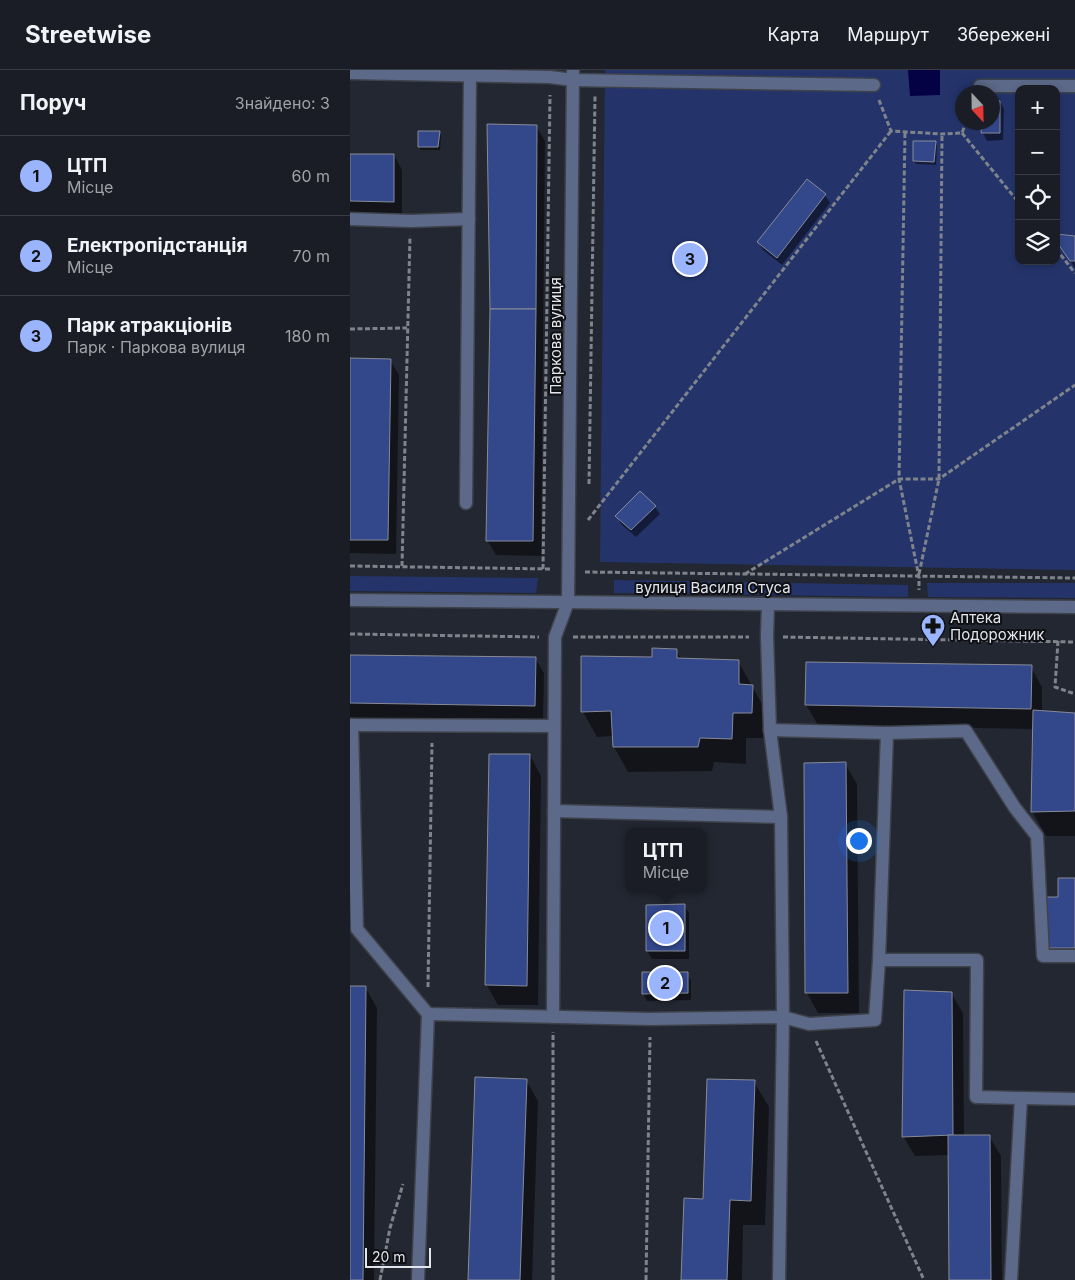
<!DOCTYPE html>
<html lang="uk">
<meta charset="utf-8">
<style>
:root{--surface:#1a1d25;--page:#272a32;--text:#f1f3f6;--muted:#9fa2a7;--line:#383b42;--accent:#9ab5fd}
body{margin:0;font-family:Inter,sans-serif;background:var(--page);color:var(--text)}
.controls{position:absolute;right:15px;top:15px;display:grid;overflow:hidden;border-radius:10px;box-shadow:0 2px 8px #0003}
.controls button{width:45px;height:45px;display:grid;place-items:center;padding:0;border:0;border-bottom:1px solid var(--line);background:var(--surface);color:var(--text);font:25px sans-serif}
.compass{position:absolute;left:605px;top:15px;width:45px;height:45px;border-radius:50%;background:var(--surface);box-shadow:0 2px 8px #0003;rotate:158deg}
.scale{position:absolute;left:15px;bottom:12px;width:66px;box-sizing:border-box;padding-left:5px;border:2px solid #e2e5eb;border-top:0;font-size:14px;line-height:18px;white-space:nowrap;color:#e2e5eb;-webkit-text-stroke:4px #0e1014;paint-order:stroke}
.you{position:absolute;left:508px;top:770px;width:18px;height:18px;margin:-12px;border:4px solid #fff;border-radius:50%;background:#1a73e8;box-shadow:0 0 0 8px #1a73e833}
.badge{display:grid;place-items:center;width:32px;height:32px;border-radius:50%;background:var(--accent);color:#111;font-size:16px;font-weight:700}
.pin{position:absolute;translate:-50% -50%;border:2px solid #fff;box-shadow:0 1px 5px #0006}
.popup{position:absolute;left:275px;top:758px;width:82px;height:65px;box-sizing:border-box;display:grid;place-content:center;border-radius:10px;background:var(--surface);filter:drop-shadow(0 1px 4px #0005);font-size:16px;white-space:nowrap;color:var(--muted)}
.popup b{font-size:19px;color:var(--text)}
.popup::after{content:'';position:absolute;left:50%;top:100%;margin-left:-10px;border:10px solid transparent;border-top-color:var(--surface)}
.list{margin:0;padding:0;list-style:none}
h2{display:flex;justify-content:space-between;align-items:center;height:65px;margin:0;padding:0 20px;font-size:21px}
h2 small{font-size:16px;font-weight:400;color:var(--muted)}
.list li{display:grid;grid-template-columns:32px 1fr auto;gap:15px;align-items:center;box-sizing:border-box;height:80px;padding:0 20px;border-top:1px solid var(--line)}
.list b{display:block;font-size:19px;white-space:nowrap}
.list p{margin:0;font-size:16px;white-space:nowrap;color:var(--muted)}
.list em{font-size:16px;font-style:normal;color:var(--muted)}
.icon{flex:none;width:28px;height:28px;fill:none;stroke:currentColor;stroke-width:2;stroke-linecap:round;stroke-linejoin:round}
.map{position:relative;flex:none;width:725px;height:1210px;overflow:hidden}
header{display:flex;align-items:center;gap:30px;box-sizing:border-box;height:70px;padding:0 25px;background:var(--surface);border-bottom:1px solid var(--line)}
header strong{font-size:24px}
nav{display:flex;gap:28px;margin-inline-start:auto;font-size:18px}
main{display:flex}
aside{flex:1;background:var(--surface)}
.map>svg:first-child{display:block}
.green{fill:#24346b;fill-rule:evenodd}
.water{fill:#040244}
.shadow{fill:#0007}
.building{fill:#33478b;stroke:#878b97}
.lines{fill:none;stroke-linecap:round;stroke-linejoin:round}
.service-casing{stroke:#3e424b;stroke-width:15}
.minor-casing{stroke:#3e424b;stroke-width:15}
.path{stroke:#7f838b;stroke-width:3;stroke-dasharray:5 2.5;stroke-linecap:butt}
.service{stroke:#5d6988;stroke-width:12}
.minor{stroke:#5d6988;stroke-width:12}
.labels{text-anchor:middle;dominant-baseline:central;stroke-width:4;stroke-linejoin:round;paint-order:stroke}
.street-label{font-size:15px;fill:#e2e5eb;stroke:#0e1014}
.poi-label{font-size:15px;fill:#e2e5eb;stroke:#0e1014;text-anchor:start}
</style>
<header>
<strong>Streetwise</strong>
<nav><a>Карта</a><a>Маршрут</a><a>Збережені</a></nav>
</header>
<main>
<aside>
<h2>Поруч<small>Знайдено: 3</small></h2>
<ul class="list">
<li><span class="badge">1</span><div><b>ЦТП</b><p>Місце</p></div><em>60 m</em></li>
<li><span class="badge">2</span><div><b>Електропідстанція</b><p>Місце</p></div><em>70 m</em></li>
<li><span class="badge">3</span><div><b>Парк атракціонів</b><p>Парк · Паркова вулиця</p></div><em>180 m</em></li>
</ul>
</aside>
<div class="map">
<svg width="725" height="1210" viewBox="0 0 725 1210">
<rect width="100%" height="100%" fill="#232731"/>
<!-- green -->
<g class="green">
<path d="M255,0H725V500L250,492ZM669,19H706V191H669ZM612,22H642V52H612Z"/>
<polygon points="0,506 188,508 186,523 0,521"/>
<polygon points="264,510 558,515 558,527 264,523"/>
<polygon points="577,513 725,513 725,528 578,527"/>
</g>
<!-- water -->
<polygon class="water" points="558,0 590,0 590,25 560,26"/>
<!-- shadow -->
<g class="shadow">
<polygon points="650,32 654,39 653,70 637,71 633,63 633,52 642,52"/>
<polygon points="186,56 195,71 191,486 146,485 137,470 141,239"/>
<polygon points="89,63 91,66 90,80 71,80 69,77"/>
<polygon points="585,72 587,76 586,95 566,94 564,91"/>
<polygon points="0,85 44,85 52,100 52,146 0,146"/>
<polygon points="475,125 480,133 432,195 413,180 409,173"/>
<polygon points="725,167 725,198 708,172"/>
<polygon points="0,290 40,290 49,305 46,484 0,483"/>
<polygon points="290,422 305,437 310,444 286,467 271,454 267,446"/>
<polygon points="326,580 332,590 388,591 416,641 416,668 396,668 396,694 364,692 362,701 278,702 264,677 263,666 247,667 233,642 303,588"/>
<polygon points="0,586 185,588 194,603 193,650 0,648"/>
<polygon points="681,597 692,617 692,642 725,645 725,766 696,766 682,741 684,659 468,655 456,635"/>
<polygon points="180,685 191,706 188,935 148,935 136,914"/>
<polygon points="495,694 507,714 509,943 468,943 457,923"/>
<polygon points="725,810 725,889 705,889 698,878"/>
<polygon points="297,836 334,836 339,843 339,889 302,889 297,881"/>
<polygon points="337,903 341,911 341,930 297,931 293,923"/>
<polygon points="0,917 15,917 27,938 24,1210 0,1210"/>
<polygon points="601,923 613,943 614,1066 639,1066 651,1086 652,1210 600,1210 599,1085 565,1086 553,1066"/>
<polygon points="176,1010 188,1031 182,1210 119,1210"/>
<polygon points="404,1012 419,1037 415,1155 393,1155 392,1210 332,1210 354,1130"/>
</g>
<!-- building -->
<g class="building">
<polygon points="642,31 650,31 650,63 631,63 632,52 642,52"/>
<polygon points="137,54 187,55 186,239 140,239"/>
<polygon points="68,61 90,61 88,77 68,77"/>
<polygon points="563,71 586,71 584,92 563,91"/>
<polygon points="0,84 44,84 44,132 0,131"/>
<polygon points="457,109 476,124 427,188 407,172"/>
<polygon points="706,164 725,166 725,191 720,191 706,171"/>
<polygon points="140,239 186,239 183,471 136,471"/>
<polygon points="0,288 41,289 38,470 0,470"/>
<polygon points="290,421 306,436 281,460 265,446"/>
<polygon points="302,578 327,579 327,588 389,590 389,614 403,615 402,643 383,643 382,669 350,668 348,677 263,677 261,641 231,642 231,586 302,587"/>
<polygon points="0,585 186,587 185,636 0,633"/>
<polygon points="456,592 682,595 681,639 455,635"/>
<polygon points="683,640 725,643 725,741 681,742"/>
<polygon points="139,684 180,684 177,916 135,915"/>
<polygon points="496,692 498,923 455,923 454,693"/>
<polygon points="708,808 725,808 725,878 697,878 696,827 708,827"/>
<polygon points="335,834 335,881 296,881 296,835"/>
<polygon points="292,902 338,902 338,923 292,924"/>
<polygon points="0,916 16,916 13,1210 0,1210"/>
<polygon points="554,920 602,922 603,1065 552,1067"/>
<polygon points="125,1007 177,1009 170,1210 118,1210"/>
<polygon points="357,1009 405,1010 401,1131 380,1130 377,1210 331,1210 334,1128 353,1129"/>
<polygon points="598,1065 640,1065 641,1210 599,1210"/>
</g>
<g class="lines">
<defs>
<g id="service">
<polyline points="223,10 524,15"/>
<polyline points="630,16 725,16"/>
<polyline points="0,149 61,151 119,149"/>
<polyline points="116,433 120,5"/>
<polyline points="0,655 204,656"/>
<polyline points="2,655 7,859 78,944 68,1210"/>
<polyline points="420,660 537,663 616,661 665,738 687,766 693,886 725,886"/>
<polyline points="204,741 431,747 420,660 417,566 418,534"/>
<polyline points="529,890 627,890 626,1027 671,1028 661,1210"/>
<polyline points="78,944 300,949 433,947 459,954 525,950 529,890 537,663"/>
<polyline points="203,947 205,567 218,532"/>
<polyline points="671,1028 725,1029"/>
<polyline points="429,1210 433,947 431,747"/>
</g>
<g id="minor">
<polyline points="0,3 200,7 223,10"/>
<polyline points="0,530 725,537"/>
<polyline points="218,532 223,0"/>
</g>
</defs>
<!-- service casing -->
<use href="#service" class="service-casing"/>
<!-- minor casing -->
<use href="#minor" class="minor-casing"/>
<!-- path -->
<g class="path">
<polyline points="529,30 541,61 592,64 612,63 616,52"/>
<polyline points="555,63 549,409 569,507 569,520"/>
<polyline points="612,63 669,133"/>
<polyline points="706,179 725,203"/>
<polyline points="0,259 57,258"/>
<polyline points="239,414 245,26"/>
<polyline points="238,450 541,61"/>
<polyline points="0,496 202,499"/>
<polyline points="52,496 60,166"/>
<polyline points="193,499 200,25"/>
<polyline points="235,502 725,508"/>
<polyline points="395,504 549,409 589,409 725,315"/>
<polyline points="569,504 589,409 592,64"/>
<polyline points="0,564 189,567"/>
<polyline points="223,567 399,567"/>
<polyline points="433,567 725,572"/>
<polyline points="708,571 705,617 725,624"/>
<polyline points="78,917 82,673"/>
<polyline points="466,971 574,1210"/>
<polyline points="30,1210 40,1158 53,1114"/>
<polyline points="203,1210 203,962"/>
<polyline points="296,1210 300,967"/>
</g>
<!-- service -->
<use href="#service" class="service"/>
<!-- minor -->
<use href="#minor" class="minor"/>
</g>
<!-- icons -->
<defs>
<symbol id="pharmacy-pin" viewBox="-11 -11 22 30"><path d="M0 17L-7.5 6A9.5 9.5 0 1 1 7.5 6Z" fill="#9ab5fd" stroke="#0e1014"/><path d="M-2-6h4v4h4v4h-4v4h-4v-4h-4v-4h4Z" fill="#111"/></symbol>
</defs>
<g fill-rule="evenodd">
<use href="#pharmacy-pin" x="569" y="542" width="28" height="38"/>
</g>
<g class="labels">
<!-- street labels -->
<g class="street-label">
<text transform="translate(205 266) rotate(-90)">Паркова вулиця</text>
<text x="363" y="517">вулиця Василя Стуса</text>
</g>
<!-- poi labels -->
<g class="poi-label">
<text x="600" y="547">Аптека<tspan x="600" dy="17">Подорожник</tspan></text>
</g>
</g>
</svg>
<div class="controls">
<button>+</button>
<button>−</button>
<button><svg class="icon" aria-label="locate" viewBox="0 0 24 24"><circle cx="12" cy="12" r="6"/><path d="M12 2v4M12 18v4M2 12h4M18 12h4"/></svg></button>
<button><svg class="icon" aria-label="layers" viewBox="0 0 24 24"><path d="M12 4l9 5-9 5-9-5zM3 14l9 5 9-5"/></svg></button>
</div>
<svg class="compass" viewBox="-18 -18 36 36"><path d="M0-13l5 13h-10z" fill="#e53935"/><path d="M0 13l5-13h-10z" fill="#9fa2a7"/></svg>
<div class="scale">20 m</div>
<div class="you"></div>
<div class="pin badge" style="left:316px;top:858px">1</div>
<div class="popup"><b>ЦТП</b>Місце</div>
<div class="pin badge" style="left:315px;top:913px">2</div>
<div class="pin badge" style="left:340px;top:189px">3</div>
</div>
</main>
